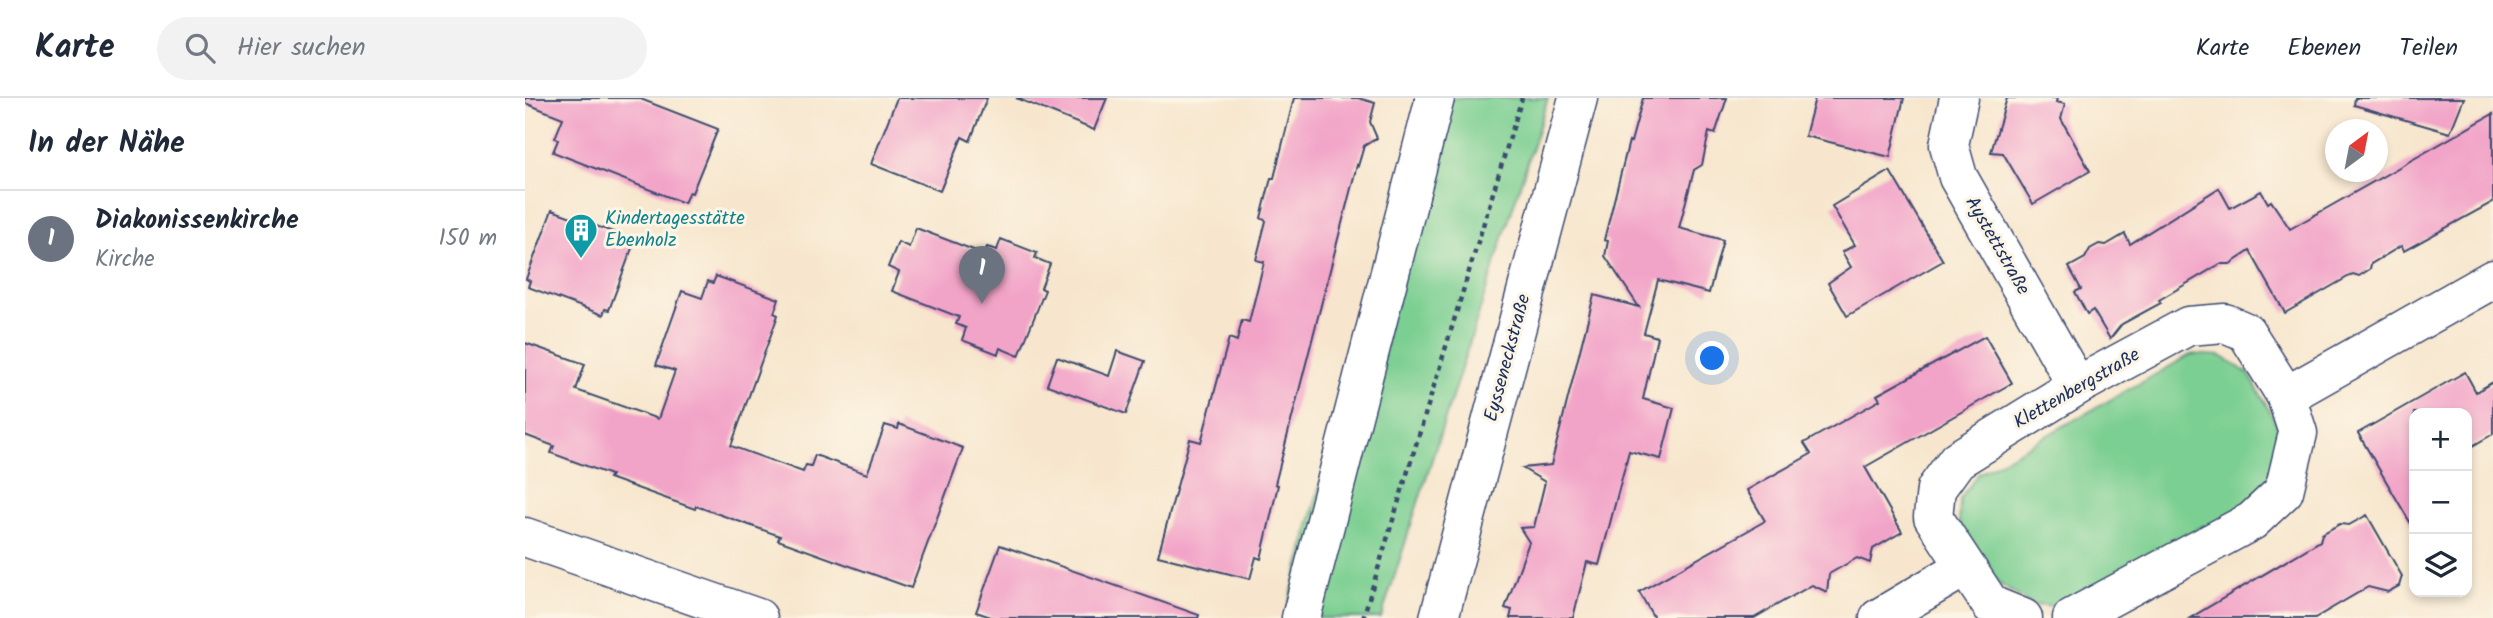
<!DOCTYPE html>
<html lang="de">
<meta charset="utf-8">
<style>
:root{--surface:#fff;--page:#f2f2f3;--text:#1f2937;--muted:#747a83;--line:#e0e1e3;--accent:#0f766e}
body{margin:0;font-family:Kalam,sans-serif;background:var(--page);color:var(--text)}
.controls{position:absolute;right:21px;bottom:21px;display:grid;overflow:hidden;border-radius:14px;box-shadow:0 4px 10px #0003}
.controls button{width:63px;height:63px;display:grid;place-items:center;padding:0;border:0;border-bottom:2px solid var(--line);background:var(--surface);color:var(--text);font:35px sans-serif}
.compass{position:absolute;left:1800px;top:21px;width:63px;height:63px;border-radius:50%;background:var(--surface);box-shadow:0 4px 10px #0003;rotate:32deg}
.you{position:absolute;left:1188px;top:261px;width:24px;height:24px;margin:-18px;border:5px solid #fff;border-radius:50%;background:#1a73e8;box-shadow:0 0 0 10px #1a73e833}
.badge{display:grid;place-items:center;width:46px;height:46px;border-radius:50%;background:var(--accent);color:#fff;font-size:23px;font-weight:700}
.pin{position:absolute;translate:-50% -58px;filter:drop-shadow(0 2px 4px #0008)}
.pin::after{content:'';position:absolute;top:37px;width:24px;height:21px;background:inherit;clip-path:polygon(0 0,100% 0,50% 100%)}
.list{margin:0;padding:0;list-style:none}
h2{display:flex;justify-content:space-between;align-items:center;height:91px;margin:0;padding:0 28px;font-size:30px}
h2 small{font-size:23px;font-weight:400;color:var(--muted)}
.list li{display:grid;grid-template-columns:46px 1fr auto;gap:21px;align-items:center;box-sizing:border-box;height:98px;padding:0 28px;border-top:2px solid var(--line)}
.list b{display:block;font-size:26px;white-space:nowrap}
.list p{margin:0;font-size:23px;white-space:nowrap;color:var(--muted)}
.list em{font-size:23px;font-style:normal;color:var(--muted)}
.icon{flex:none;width:38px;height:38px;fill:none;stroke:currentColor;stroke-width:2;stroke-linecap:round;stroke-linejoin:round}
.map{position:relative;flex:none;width:1968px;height:520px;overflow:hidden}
header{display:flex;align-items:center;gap:42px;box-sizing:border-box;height:98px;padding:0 35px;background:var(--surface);border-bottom:2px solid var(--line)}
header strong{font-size:33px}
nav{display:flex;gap:38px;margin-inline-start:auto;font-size:24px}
.search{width:490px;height:63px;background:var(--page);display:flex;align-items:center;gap:18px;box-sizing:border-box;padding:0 24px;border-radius:38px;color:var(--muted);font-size:26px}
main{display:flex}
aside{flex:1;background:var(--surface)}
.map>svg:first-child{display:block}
.green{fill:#7bcf92;stroke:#4b7f78;stroke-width:2}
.building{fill:#f2a4c8}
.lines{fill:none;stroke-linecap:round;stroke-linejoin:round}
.minor-casing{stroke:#3c4a6f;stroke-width:41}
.path{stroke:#3c4a6f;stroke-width:4.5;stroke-dasharray:5 5;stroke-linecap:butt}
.minor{stroke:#fff;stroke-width:38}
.labels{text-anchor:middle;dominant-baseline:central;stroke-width:6;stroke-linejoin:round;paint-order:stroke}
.culture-label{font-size:19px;fill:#0d838f;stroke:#fcf5e5;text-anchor:start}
.street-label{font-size:19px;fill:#1b2f5e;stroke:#fcf5e5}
</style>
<header>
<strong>Karte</strong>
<div class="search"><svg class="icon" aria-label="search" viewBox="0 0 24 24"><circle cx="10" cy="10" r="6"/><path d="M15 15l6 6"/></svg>Hier suchen</div>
<nav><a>Karte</a><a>Ebenen</a><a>Teilen</a></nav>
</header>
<main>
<aside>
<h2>In der Nähe<small></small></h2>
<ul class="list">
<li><span class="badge" style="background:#6b7280">1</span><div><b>Diakonissenkirche</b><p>Kirche</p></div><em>150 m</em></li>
</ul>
</aside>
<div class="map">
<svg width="1968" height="520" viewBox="0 0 1968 520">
<rect width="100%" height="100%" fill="#fcf5e5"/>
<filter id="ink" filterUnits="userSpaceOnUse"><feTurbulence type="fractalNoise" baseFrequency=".0143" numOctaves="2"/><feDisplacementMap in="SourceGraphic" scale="14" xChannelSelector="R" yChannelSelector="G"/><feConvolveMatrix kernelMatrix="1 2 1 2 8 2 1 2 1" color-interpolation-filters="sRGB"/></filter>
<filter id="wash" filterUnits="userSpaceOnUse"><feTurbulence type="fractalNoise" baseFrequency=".00686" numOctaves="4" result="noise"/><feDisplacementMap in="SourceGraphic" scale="28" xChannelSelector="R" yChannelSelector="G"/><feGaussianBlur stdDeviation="1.57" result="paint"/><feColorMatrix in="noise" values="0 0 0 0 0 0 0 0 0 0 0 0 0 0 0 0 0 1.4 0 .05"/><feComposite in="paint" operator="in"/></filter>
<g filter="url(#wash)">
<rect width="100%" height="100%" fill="#f7e6cd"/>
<!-- green -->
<g class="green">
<polygon points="896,0 1023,0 856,520 760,520"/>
<polygon points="1667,256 1696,258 1724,276 1754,330 1745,377 1721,408 1544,510 1508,507 1474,486 1434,425 1435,401 1453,376"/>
</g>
<g id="blocks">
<!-- building -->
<g class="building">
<polygon points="0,0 113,0 193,31 167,95 164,94 159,105 28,54 33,42 30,40 38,20 0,5"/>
<polygon points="372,0 462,0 445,43 437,39 415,93 346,66"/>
<polygon points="491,0 582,0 569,32"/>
<polygon points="769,0 833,0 850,5 845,24 852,40 839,48 833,68 832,67 750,386 753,387 736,461 731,459 725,481 633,458 665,341 676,344 704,240 712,243 717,222 724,224 739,164 731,162 741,123 736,120 746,80 749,80"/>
<polygon points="1118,0 1202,0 1190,36 1184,34 1177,67 1169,72 1154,130 1198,142 1184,195 1133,182 1119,235 1132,239 1118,301 1149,310 1136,361 1104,353 1074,467 1062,464 1048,520 985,520 987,512 980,510 1004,444 995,430 1009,429 1020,384 997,370 1026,367 1069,197 1114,209 1080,158 1083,143 1079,142 1104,43 1106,44"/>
<polygon points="1290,0 1379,0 1365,59 1280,38"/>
<polygon points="1482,0 1532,0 1531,4 1540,6 1536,21 1565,73 1508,106 1478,55 1466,54"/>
<polygon points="1830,0 1939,0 1925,35 1829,7"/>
<polygon points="1968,16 1968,104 1879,153 1876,148 1846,166 1845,171 1834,178 1828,176 1760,215 1725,153 1705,166 1695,166 1634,202 1636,205 1597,226 1585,241 1568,212 1562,216 1550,194 1556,191 1544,169 1560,160 1565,151 1574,146 1581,147 1600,136 1605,146 1694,90 1705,110 1736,93 1743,105 1746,103 1765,131"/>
<polygon points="1365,73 1418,163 1322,218 1303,185 1326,169 1317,154 1330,147 1307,108"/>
<polygon points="27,112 110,142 84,212 80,211 78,217 3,189 5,183 1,181"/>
<polygon points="391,130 459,156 462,149 472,152 476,141 512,155 510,160 525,166 516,190 520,192 494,258 475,250 473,256 437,242 441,230 431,226 434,219 367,193 374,174 363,169 373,144 384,149"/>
<polygon points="191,178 254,201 249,215 253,217 206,348 278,374 281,367 286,368 290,357 342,376 360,327 373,331 374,326 438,350 386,490 253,442 255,438 171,408 170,411 84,380 86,377 26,355 29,348 0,337 0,245 60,266 51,292 133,321 150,273 131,267 157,193 177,200 183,183 188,185"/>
<polygon points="1460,238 1487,285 1340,369 1377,434 1348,451 1345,465 1332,460 1304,476 1302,494 1287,487 1229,520 1129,520 1114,494 1240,423 1222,392 1286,356 1279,345 1355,302 1352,297"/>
<polygon points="592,253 620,263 601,316 522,287 532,259 584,278"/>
<polygon points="1940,274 1951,294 1968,284 1968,336 1942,351 1942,315 1889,315 1889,431 1833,335"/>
<polygon points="1842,417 1877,478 1874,488 1863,494 1843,489 1790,520 1665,520 1795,443 1797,436 1815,426 1824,427"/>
<polygon points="475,447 674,517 673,520 469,520 451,514"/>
</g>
</g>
</g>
<g filter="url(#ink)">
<use href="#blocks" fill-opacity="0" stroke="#3c4a6f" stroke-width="2"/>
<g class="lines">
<defs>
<g id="minor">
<polyline points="1434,0 1424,47 1433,79 1552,288"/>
<polyline points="1761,298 1968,181"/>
<polyline points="0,439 233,520"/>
<polyline points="776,520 910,0"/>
<polyline points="914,520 1053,0"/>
<polyline points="1354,520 1440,469"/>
<polyline points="1498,520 1466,507 1408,419 1411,391 1432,362 1552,288 1663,228 1700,225 1721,234 1761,298 1773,335 1759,393 1727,423 1547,520"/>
</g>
</defs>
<!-- minor casing -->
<use href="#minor" class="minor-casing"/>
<!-- path -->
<polyline class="path" points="838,520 997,0"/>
<!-- minor -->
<use href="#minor" class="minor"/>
</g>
</g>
<!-- icons -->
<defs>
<symbol id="building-pin" viewBox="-11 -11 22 30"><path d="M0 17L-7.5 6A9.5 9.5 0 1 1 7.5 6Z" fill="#0f9aa8" stroke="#fcf5e5"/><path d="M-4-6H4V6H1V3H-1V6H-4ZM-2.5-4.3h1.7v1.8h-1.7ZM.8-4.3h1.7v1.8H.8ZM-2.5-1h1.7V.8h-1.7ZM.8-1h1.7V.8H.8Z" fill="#fff"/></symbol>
</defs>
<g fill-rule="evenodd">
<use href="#building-pin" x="37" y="113" width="38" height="52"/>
</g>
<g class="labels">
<!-- culture labels -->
<g class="culture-label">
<text x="80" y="121">Kindertagesstätte<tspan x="80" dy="22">Ebenholz</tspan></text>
</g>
<!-- street labels -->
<g class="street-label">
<text transform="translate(1472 148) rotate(60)">Aystettstraße</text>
<text transform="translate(983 260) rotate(-75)">Eysseneckstraße</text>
<text transform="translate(1552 291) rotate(-30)">Klettenbergstraße</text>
</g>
</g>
</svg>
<div class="controls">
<button>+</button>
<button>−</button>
<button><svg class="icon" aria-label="layers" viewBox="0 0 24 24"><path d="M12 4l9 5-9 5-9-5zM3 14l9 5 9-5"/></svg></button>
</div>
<svg class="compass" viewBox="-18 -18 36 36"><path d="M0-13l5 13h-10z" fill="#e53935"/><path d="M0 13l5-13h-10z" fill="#747a83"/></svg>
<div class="you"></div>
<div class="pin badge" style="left:457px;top:206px;background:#6b7280">1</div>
</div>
</main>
